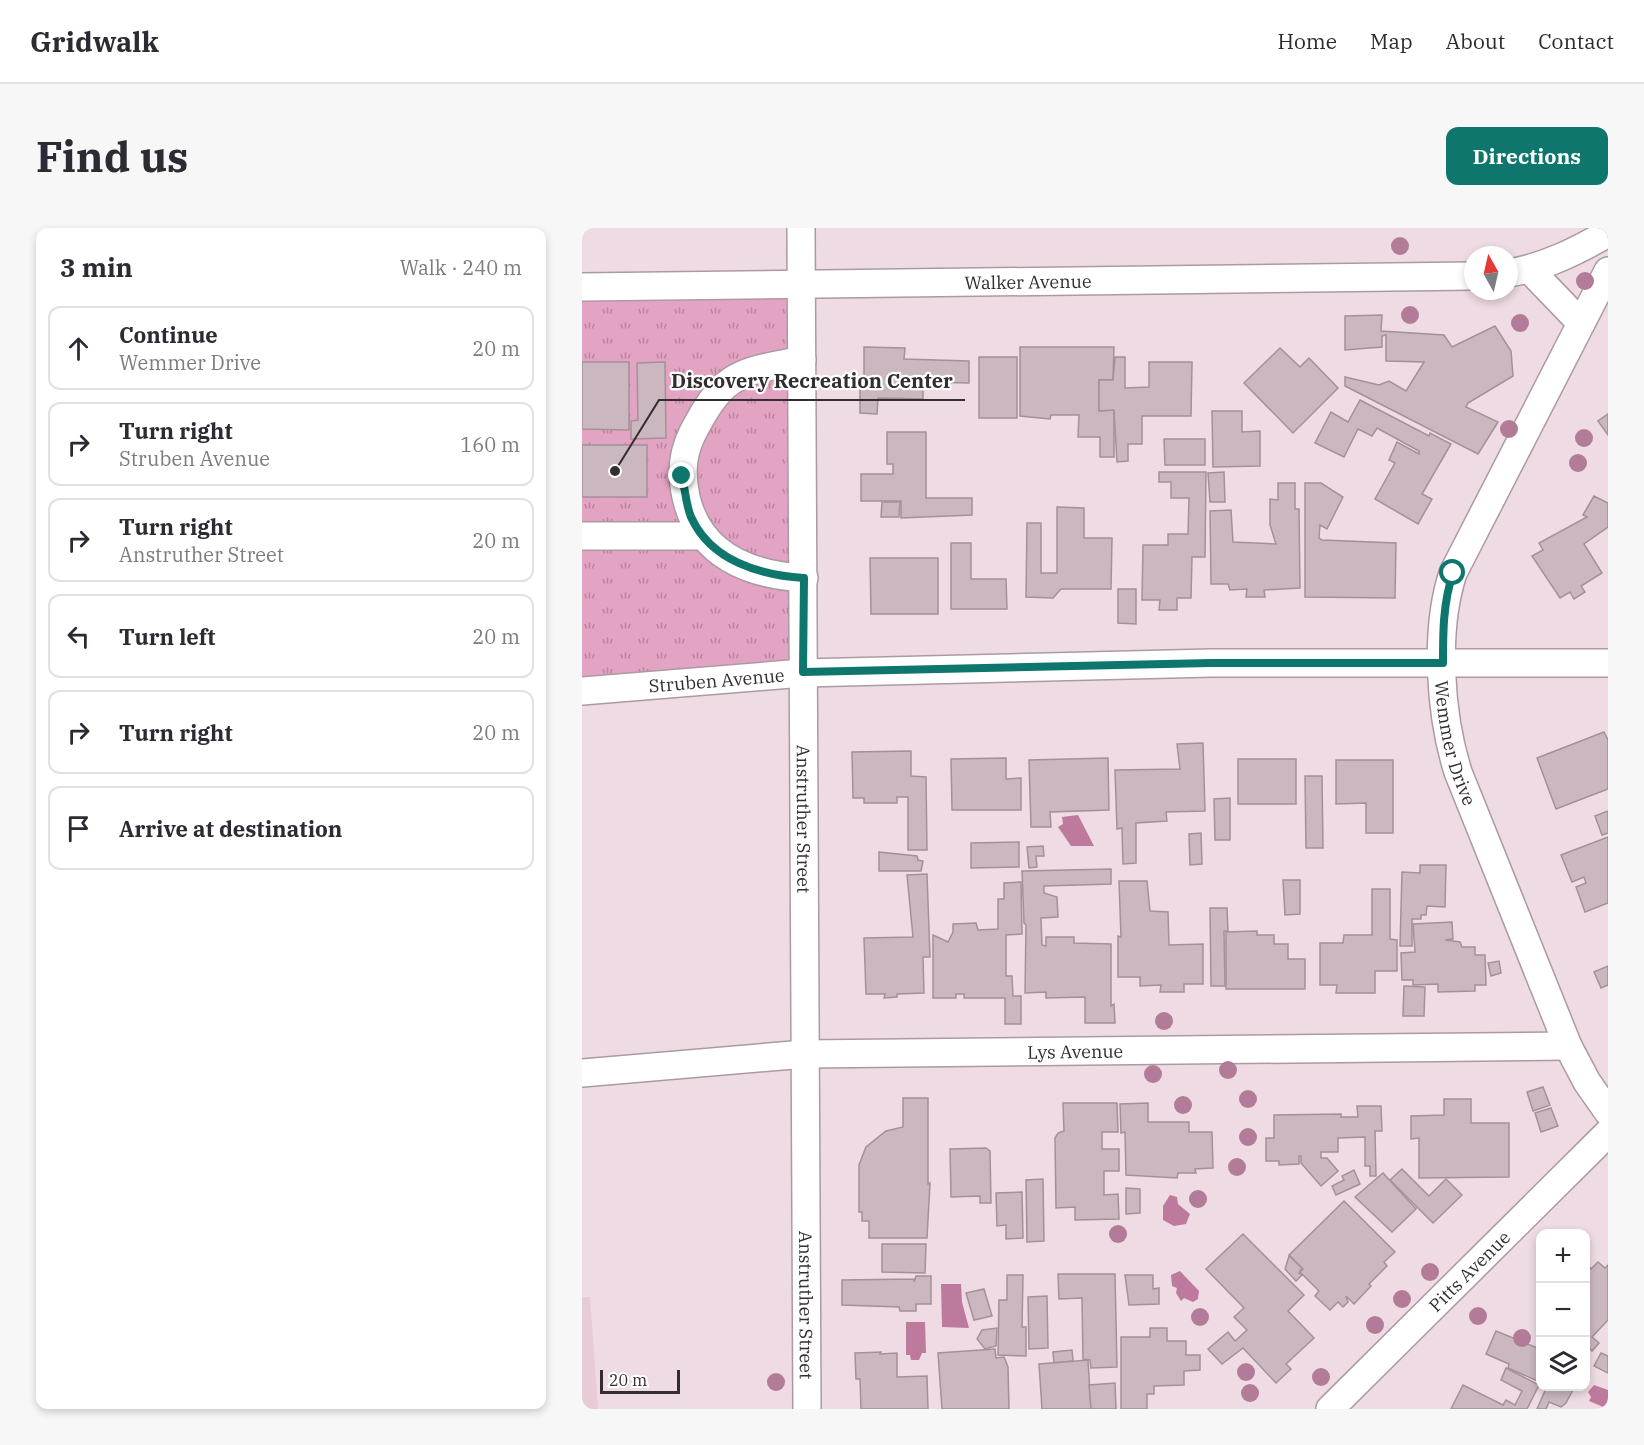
<!DOCTYPE html>
<meta charset="utf-8">
<style>
:root{--surface:#fff;--page:#f7f7f7;--text:#2b2b33;--muted:#7c7c81;--line:#e1e1e2;--accent:#0f766e}
body{margin:0;font-family:"IBM Plex Serif",serif;background:var(--page);color:var(--text)}
.controls{position:absolute;right:18px;bottom:18px;display:grid;overflow:hidden;border-radius:12px;box-shadow:0 3px 9px #0003}
.controls button{width:54px;height:54px;display:grid;place-items:center;padding:0;border:0;border-bottom:2px solid var(--line);background:var(--surface);color:var(--text);font:30px sans-serif}
.compass{position:absolute;left:882px;top:18px;width:54px;height:54px;border-radius:50%;background:var(--surface);box-shadow:0 3px 9px #0003;rotate:352deg}
.scale{position:absolute;left:18px;bottom:15px;width:80px;box-sizing:border-box;padding-left:6px;border:3px solid #342d30;border-top:0;font-size:16px;line-height:21px;white-space:nowrap;color:#342d30;-webkit-text-stroke:4px #fff;paint-order:stroke}
.stop{position:absolute;width:18px;height:18px;margin:-14px;border:4px solid #0f766e;border-radius:50%;background:#fff}
.stop.end{background:#0f766e;border-color:#fff;box-shadow:0 2px 6px #0008}
.list{margin:0;padding:0;list-style:none}
h2{display:flex;justify-content:space-between;align-items:center;height:78px;margin:0;padding:0 24px;font-size:26px}
h2 small{font-size:20px;font-weight:400;color:var(--muted)}
.list li{display:grid;grid-template-columns:39px 1fr auto;gap:18px;align-items:center;box-sizing:border-box;height:84px;margin:0 12px 12px;padding:0 12px;border:2px solid var(--line);border-radius:12px}
.list b{display:block;font-size:22px;white-space:nowrap}
.list p{margin:0;font-size:20px;white-space:nowrap;color:var(--muted)}
.list em{font-size:20px;font-style:normal;color:var(--muted)}
.icon{flex:none;width:33px;height:33px;fill:none;stroke:currentColor;stroke-width:2;stroke-linecap:round;stroke-linejoin:round}
.map{position:relative;flex:none;width:1026px;height:1181px;overflow:hidden;border-radius:12px}
header{display:flex;align-items:center;gap:36px;box-sizing:border-box;height:84px;padding:0 30px;background:var(--surface);border-bottom:2px solid var(--line)}
header strong{font-size:28px}
nav{display:flex;gap:33px;margin-inline-start:auto;font-size:21px}
.intro{display:flex;align-items:center;justify-content:space-between;box-sizing:border-box;height:144px;padding:0 36px}
h1{margin:0;font-size:42px}
.button{padding:15px 27px;border-radius:12px;background:var(--accent);color:#fff;font-size:21px;font-weight:700}
main{display:flex;gap:36px;padding:0 36px}
aside{flex:1;background:var(--surface);border-radius:12px;box-shadow:0 3px 9px #0003}
.map>svg:first-child{display:block}
.built{fill:#e7ccd8}
.park{fill:url(#park-tufts)}
.water{fill:#be7a9c}
.building{fill:#cab7bf;stroke:#a39199;stroke-width:1.5}
.lines{fill:none;stroke-linecap:round;stroke-linejoin:round}
.street-casing{stroke:#ac9aa2;stroke-width:30}
.street{stroke:#fff;stroke-width:27}
.tree{fill:#b27c99}
.route{stroke:#0f766e;stroke-width:8}
.labels{text-anchor:middle;dominant-baseline:central;stroke-width:4.5;stroke-linejoin:round;paint-order:stroke}
.street-label{font-size:18px;fill:#342d30;stroke:#fff}
.leader{fill:none;stroke:#342d30;stroke-width:2}
.callout-dot{fill:#342d30;stroke:#fff;stroke-width:2}
.callout-label{font-size:20px;text-anchor:middle;font-weight:bold;fill:#342d30;stroke:#fff;stroke-width:4.5;stroke-linejoin:round;paint-order:stroke}
</style>
<header>
<strong>Gridwalk</strong>
<nav><a>Home</a><a>Map</a><a>About</a><a>Contact</a></nav>
</header>
<div class="intro"><h1>Find us</h1><a class="button">Directions</a></div>
<main>
<aside>
<h2>3 min<small>Walk · 240 m</small></h2>
<ul class="list">
<li><svg class="icon" aria-label="ahead" viewBox="0 0 24 24"><path d="M12 20V5M6 11l6-6 6 6"/></svg><div><b>Continue</b><p>Wemmer Drive</p></div><em>20 m</em></li>
<li><svg class="icon" aria-label="right" viewBox="0 0 24 24"><path d="M7 20v-9h11M14 6l5 5-5 5"/></svg><div><b>Turn right</b><p>Struben Avenue</p></div><em>160 m</em></li>
<li><svg class="icon" aria-label="right" viewBox="0 0 24 24"><path d="M7 20v-9h11M14 6l5 5-5 5"/></svg><div><b>Turn right</b><p>Anstruther Street</p></div><em>20 m</em></li>
<li><svg class="icon" aria-label="left" viewBox="0 0 24 24"><path d="M17 20v-9H6M10 6l-5 5 5 5"/></svg><div><b>Turn left</b></div><em>20 m</em></li>
<li><svg class="icon" aria-label="right" viewBox="0 0 24 24"><path d="M7 20v-9h11M14 6l5 5-5 5"/></svg><div><b>Turn right</b></div><em>20 m</em></li>
<li><svg class="icon" aria-label="arrive" viewBox="0 0 24 24"><path d="M6 21V4h12l-3 4 3 4H6"/></svg><div><b>Arrive at destination</b></div></li>
</ul>
</aside>
<div class="map">
<svg width="1026" height="1181" viewBox="0 0 1026 1181">
<defs>
<pattern id="park-tufts" width="24" height="20" patternUnits="userSpaceOnUse" patternTransform="scale(1.5)"><rect width="24" height="20" fill="#e3a3c2"/><path d="M3 7l-1-3M5 7V3M7 7l1-3M15 17l-1-3M17 17v-4M19 17l1-3" fill="none" stroke="#b9859e"/></pattern>
</defs>
<rect width="100%" height="100%" fill="#eedbe3"/>
<!-- built -->
<polygon class="built" points="0,1069 8,1069 16,1181 0,1181"/>
<!-- park -->
<g class="park">
<polygon points="211,65 212,124 113,181 105,300 0,300 0,67"/>
<polygon points="211,142 213,341 166,332 128,304 108,250 113,215 157,158"/>
<polygon points="0,317 117,317 212,358 213,436 0,454"/>
</g>
<!-- water -->
<g class="water">
<polygon points="496,587 512,618 489,618 476,599 481,596 480,589"/>
<polygon points="588,967 595,969 596,976 608,986 604,996 592,998 581,992 581,978"/>
<polygon points="598,1043 617,1063 616,1071 611,1074 602,1070 599,1073 594,1065 595,1060 590,1058 589,1047"/>
<polygon points="359,1056 379,1056 380,1074 387,1100 360,1099"/>
<polygon points="324,1094 343,1094 344,1125 340,1125 337,1132 329,1132 328,1127 324,1127"/>
<polygon points="1012,1157 1026,1162 1026,1181 1007,1173 1009,1169 1006,1164"/>
</g>
<!-- building -->
<g class="building">
<polygon points="800,87 799,103 862,107 870,119 913,98 929,123 931,148 886,175 884,179 916,194 896,226 763,158 763,149 797,157 807,153 824,163 842,134 804,133 804,107 800,108 800,119 763,122 763,88"/>
<polygon points="282,119 323,120 322,131 387,133 387,155 341,154 341,171 296,170 295,186 278,185 278,159 294,159 294,154 282,154"/>
<polygon points="438,119 532,119 531,152 517,152 517,183 532,182 532,229 518,229 518,209 496,209 497,187 469,187 468,191 438,188"/>
<polygon points="698,120 718,139 727,130 756,160 711,205 662,155"/>
<rect x="397" y="129" width="38" height="61"/>
<polygon points="533,129 543,129 543,160 567,159 567,134 610,134 609,188 560,188 560,216 546,216 546,233 535,234 532,182 517,183 517,152 531,152"/>
<polygon points="0,134 47,134 47,202 0,201"/>
<polygon points="83,134 84,210 49,211 49,193 56,192 55,135"/>
<polygon points="778,172 847,208 848,205 869,216 840,266 850,271 836,296 793,271 813,235 807,232 815,214 837,226 837,223 795,200 790,208 776,201 762,229 733,215 749,184 766,194"/>
<polygon points="630,183 660,183 660,204 678,203 678,238 631,239"/>
<polygon points="1026,186 1026,207 1016,193"/>
<polygon points="305,204 344,204 344,270 390,270 390,287 319,290 319,273 279,273 279,246 311,246 311,236 305,236"/>
<polygon points="582,211 623,211 623,237 583,237"/>
<rect x="0" y="217" width="65" height="52"/>
<polygon points="577,244 624,244 623,329 610,329 609,370 595,370 595,382 577,382 578,372 560,372 561,317 586,317 586,306 606,306 607,270 589,270 589,254 577,254"/>
<polygon points="642,244 643,274 628,274 626,245"/>
<polygon points="696,255 713,255 713,281 717,281 718,360 682,362 683,369 664,369 665,361 648,362 646,356 629,356 628,283 649,282 651,314 694,316 688,297 688,271 696,272"/>
<polygon points="723,255 739,255 761,269 745,301 738,297 737,310 740,312 814,315 813,370 723,369"/>
<polygon points="1012,268 1026,275 1026,299 1002,316 1020,345 999,358 1003,364 992,371 988,364 978,370 950,328 961,322 957,315 1005,289 1001,287"/>
<polygon points="300,274 318,274 317,289 299,289"/>
<polygon points="475,279 502,280 502,310 530,310 529,361 479,361 471,370 444,369 445,295 459,295 459,345 475,345"/>
<polygon points="369,315 389,315 389,351 424,351 425,381 369,381"/>
<polygon points="288,330 356,330 356,386 289,386"/>
<polygon points="536,361 554,361 554,396 536,395"/>
<polygon points="1022,504 1026,512 1026,561 974,581 955,530"/>
<polygon points="621,515 623,583 584,584 585,593 554,595 554,635 541,636 540,600 535,601 533,542 598,541 595,516"/>
<polygon points="329,523 329,548 344,549 345,622 326,622 326,569 315,569 315,575 282,575 282,570 271,570 270,524"/>
<polygon points="424,530 424,551 439,550 439,582 370,582 369,531"/>
<polygon points="526,530 527,582 468,584 469,599 449,599 447,532"/>
<rect x="656" y="531" width="58" height="45"/>
<polygon points="754,532 811,532 811,605 784,605 784,575 754,576"/>
<polygon points="723,548 740,548 741,620 724,620"/>
<polygon points="648,570 648,612 633,612 632,571"/>
<polygon points="1026,583 1026,605 1020,607 1013,588"/>
<polygon points="619,605 620,636 608,637 607,606"/>
<polygon points="1026,609 1026,675 1003,684 994,659 1004,655 1002,649 990,654 979,627"/>
<polygon points="437,614 437,639 389,640 389,615"/>
<polygon points="461,618 462,628 454,628 455,639 447,640 445,619"/>
<polygon points="297,624 335,628 336,632 341,633 339,643 297,643"/>
<polygon points="838,637 864,637 863,679 845,678 844,687 839,687 839,691 830,691 830,718 818,718 820,644 838,645"/>
<polygon points="529,641 529,656 462,658 462,665 475,669 476,689 459,690 460,717 464,718 464,709 492,709 492,715 529,716 529,778 532,776 533,795 503,795 503,769 464,770 464,764 443,765 444,697 442,695 440,643"/>
<polygon points="345,646 348,729 341,729 342,765 315,766 315,769 302,770 303,766 284,766 282,710 331,709 325,647"/>
<polygon points="701,652 718,652 718,686 703,687"/>
<polygon points="537,653 565,653 568,683 586,684 587,717 621,716 621,756 602,756 602,764 578,764 579,757 558,758 558,749 536,749 536,708 539,709"/>
<polygon points="439,654 440,706 424,707 424,748 430,748 431,768 439,768 439,796 423,796 423,770 382,770 382,766 374,766 374,770 351,770 351,707 366,714 371,704 371,696 394,695 396,702 416,701 416,671 422,671 422,655"/>
<polygon points="790,661 808,661 808,711 815,712 815,743 793,743 793,765 754,765 755,757 738,757 738,715 761,715 762,707 790,707"/>
<polygon points="628,680 645,680 646,703 642,703 643,758 629,758"/>
<polygon points="870,694 871,711 863,712 878,714 880,719 893,719 893,727 903,727 904,757 893,757 893,763 856,764 856,756 831,757 831,752 820,752 819,725 833,724 831,696"/>
<polygon points="675,703 675,707 692,707 692,716 706,716 706,731 723,731 723,761 644,761 644,704"/>
<polygon points="917,733 919,745 909,748 906,735"/>
<polygon points="1026,738 1026,757 1019,760 1012,744"/>
<polygon points="822,758 843,759 842,788 821,788"/>
<polygon points="961,859 968,877 951,883 945,864"/>
<polygon points="321,870 346,870 346,956 348,955 345,1010 287,1010 287,993 280,993 280,984 277,984 277,937 284,919 304,903 321,899"/>
<polygon points="862,871 889,871 889,895 927,895 927,949 837,950 837,910 829,911 829,888 862,887"/>
<polygon points="481,875 535,875 536,904 520,904 520,921 537,921 537,943 522,943 522,967 536,966 537,991 493,992 493,979 474,980 473,910 476,905 482,903"/>
<polygon points="566,875 566,894 607,894 607,904 630,904 631,940 613,941 614,945 596,945 595,950 544,947 543,904 539,905 538,876"/>
<polygon points="775,878 799,878 800,903 793,903 794,948 788,948 788,938 783,938 783,909 756,910 756,924 739,924 739,930 745,930 756,943 739,958 719,935 719,928 717,928 717,936 697,937 697,933 684,933 684,910 692,910 692,887 759,886 759,889 776,889"/>
<polygon points="969,880 976,898 959,904 953,885"/>
<polygon points="404,920 408,923 409,975 398,975 398,968 369,969 368,921"/>
<polygon points="820,941 847,968 864,951 880,967 851,995 808,952"/>
<polygon points="772,942 778,956 754,967 750,958 762,952 760,948"/>
<polygon points="801,945 834,981 810,1004 773,969"/>
<polygon points="461,951 462,1013 445,1014 444,952"/>
<polygon points="544,960 558,961 558,985 544,986"/>
<polygon points="440,964 441,1010 424,1011 424,997 415,998 414,965"/>
<polygon points="762,973 813,1024 802,1034 805,1038 787,1056 789,1058 772,1076 764,1068 766,1074 761,1079 756,1074 748,1082 733,1068 737,1063 718,1044 721,1041 707,1027"/>
<polygon points="661,1006 722,1067 706,1083 732,1110 704,1136 709,1141 694,1155 661,1120 640,1136 626,1121 646,1104 653,1113 665,1102 652,1089 662,1080 624,1041"/>
<polygon points="300,1016 344,1016 343,1045 300,1044"/>
<polygon points="707,1028 720,1040 717,1045 720,1047 714,1053 703,1041"/>
<polygon points="1016,1034 1023,1040 1026,1037 1026,1092 1010,1109 1017,1115 1010,1123 1004,1116 1004,1042 1007,1038 1009,1041"/>
<polygon points="476,1046 533,1046 535,1139 509,1140 508,1132 501,1131 500,1070 477,1071"/>
<polygon points="425,1047 441,1047 440,1099 444,1099 444,1128 416,1127 417,1072 425,1072"/>
<polygon points="543,1047 571,1047 571,1061 577,1060 577,1076 547,1077"/>
<polygon points="334,1048 349,1048 349,1076 334,1076 334,1083 318,1083 317,1079 260,1077 260,1052 332,1051 332,1054"/>
<polygon points="402,1061 410,1088 392,1092 384,1065"/>
<polygon points="465,1068 466,1120 447,1121 446,1069"/>
<polygon points="415,1100 414,1118 403,1121 395,1111 400,1102"/>
<polygon points="568,1100 585,1100 585,1113 604,1113 604,1127 618,1127 618,1142 602,1143 602,1157 572,1158 572,1166 565,1166 565,1181 539,1181 539,1109 568,1109"/>
<polygon points="914,1103 958,1121 958,1154 926,1140 927,1136 904,1126"/>
<polygon points="413,1121 414,1130 422,1129 426,1139 427,1181 360,1181 356,1125"/>
<polygon points="490,1122 491,1133 472,1135 471,1124"/>
<polygon points="299,1124 298,1126 315,1125 315,1149 345,1148 346,1181 279,1181 278,1151 274,1151 273,1125"/>
<polygon points="1019,1125 1026,1128 1026,1145 1012,1138"/>
<polygon points="506,1132 509,1181 460,1181 457,1136"/>
<polygon points="924,1140 957,1157 945,1181 869,1181 881,1157 921,1177 924,1172 933,1177 940,1163 919,1152"/>
<polygon points="533,1155 534,1181 509,1181 507,1157"/>
<polygon points="965,1158 990,1158 992,1160 984,1175 979,1179 967,1174 964,1181 955,1181"/>
</g>
<g class="lines">
<defs>
<g id="street">
<path id="s1" d="M219,0L225,1181"/>
<polyline points="947,41 999,95"/>
<path id="s2" d="M1026,43L871,345C852,403 858,487 876,544L986,818L1005,854L1026,884"/>
<path d="M927,45C963,39 995,23 1026,5"/>
<path id="s3" d="M0,59L891,48"/>
<path d="M220,132C199,137 173,139 154,150C137,159 125,178 116,195C101,220 98,241 104,269C117,327 167,347 222,350"/>
<polyline points="0,308 121,308"/>
<path id="s4" d="M0,463L221,445L629,435H1026"/>
<path id="s5" d="M0,845L223,826L986,818"/>
<path id="s6" d="M748,1181L1026,905"/>
</g>
</defs>
<!-- street casing -->
<use href="#street" class="street-casing"/>
<!-- street -->
<use href="#street" class="street"/>
</g>
<!-- trees -->
<g class="tree">
<circle cx="818" cy="18" r="9"/>
<circle cx="1003" cy="53" r="9"/>
<circle cx="828" cy="87" r="9"/>
<circle cx="938" cy="95" r="9"/>
<circle cx="927" cy="201" r="9"/>
<circle cx="1002" cy="210" r="9"/>
<circle cx="996" cy="235" r="9"/>
<circle cx="582" cy="793" r="9"/>
<circle cx="646" cy="842" r="9"/>
<circle cx="571" cy="846" r="9"/>
<circle cx="666" cy="871" r="9"/>
<circle cx="601" cy="877" r="9"/>
<circle cx="666" cy="909" r="9"/>
<circle cx="655" cy="939" r="9"/>
<circle cx="616" cy="971" r="9"/>
<circle cx="536" cy="1006" r="9"/>
<circle cx="848" cy="1044" r="9"/>
<circle cx="820" cy="1071" r="9"/>
<circle cx="896" cy="1088" r="9"/>
<circle cx="618" cy="1089" r="9"/>
<circle cx="793" cy="1097" r="9"/>
<circle cx="940" cy="1110" r="9"/>
<circle cx="664" cy="1144" r="9"/>
<circle cx="739" cy="1149" r="9"/>
<circle cx="194" cy="1154" r="9"/>
<circle cx="668" cy="1165" r="9"/>
</g>
<g class="lines">
<!-- route -->
<path class="route" d="M100,248C103,261 104,277 109,289C129,333 178,347 222,350L221,444L629,435H861C861,404 861,375 871,345"/>
</g>
<g class="labels">
<!-- street labels -->
<g class="street-label">
<text stroke="none"><textPath href="#s3" startOffset="446">Walker Avenue</textPath></text>
<text stroke="none"><textPath href="#s4" startOffset="135">Struben Avenue</textPath></text>
<text stroke="none"><textPath href="#s2" startOffset="512">Wemmer Drive</textPath></text>
<text stroke="none"><textPath href="#s1" startOffset="591">Anstruther Street</textPath></text>
<text stroke="none"><textPath href="#s5" startOffset="494">Lys Avenue</textPath></text>
<text stroke="none"><textPath href="#s6" startOffset="196">Pitts Avenue</textPath></text>
<text stroke="none"><textPath href="#s1" startOffset="1077">Anstruther Street</textPath></text>
</g>
</g>
<!-- callouts -->
<path class="leader" d="M33 243L77 172H383"/>
<circle class="callout-dot" cx="33" cy="243" r="6"/>
<g class="callout-label">
<text x="230" y="160">Discovery Recreation Center</text>
</g>
</svg>
<div class="controls">
<button>+</button>
<button>−</button>
<button><svg class="icon" aria-label="layers" viewBox="0 0 24 24"><path d="M12 4l9 5-9 5-9-5zM3 14l9 5 9-5"/></svg></button>
</div>
<svg class="compass" viewBox="-18 -18 36 36"><path d="M0-13l5 13h-10z" fill="#e53935"/><path d="M0 13l5-13h-10z" fill="#7c7c81"/></svg>
<div class="scale">20 m</div>
<div class="stop" style="left:871px;top:345px"></div>
<div class="stop end" style="left:100px;top:248px"></div>
</div>
</main>
